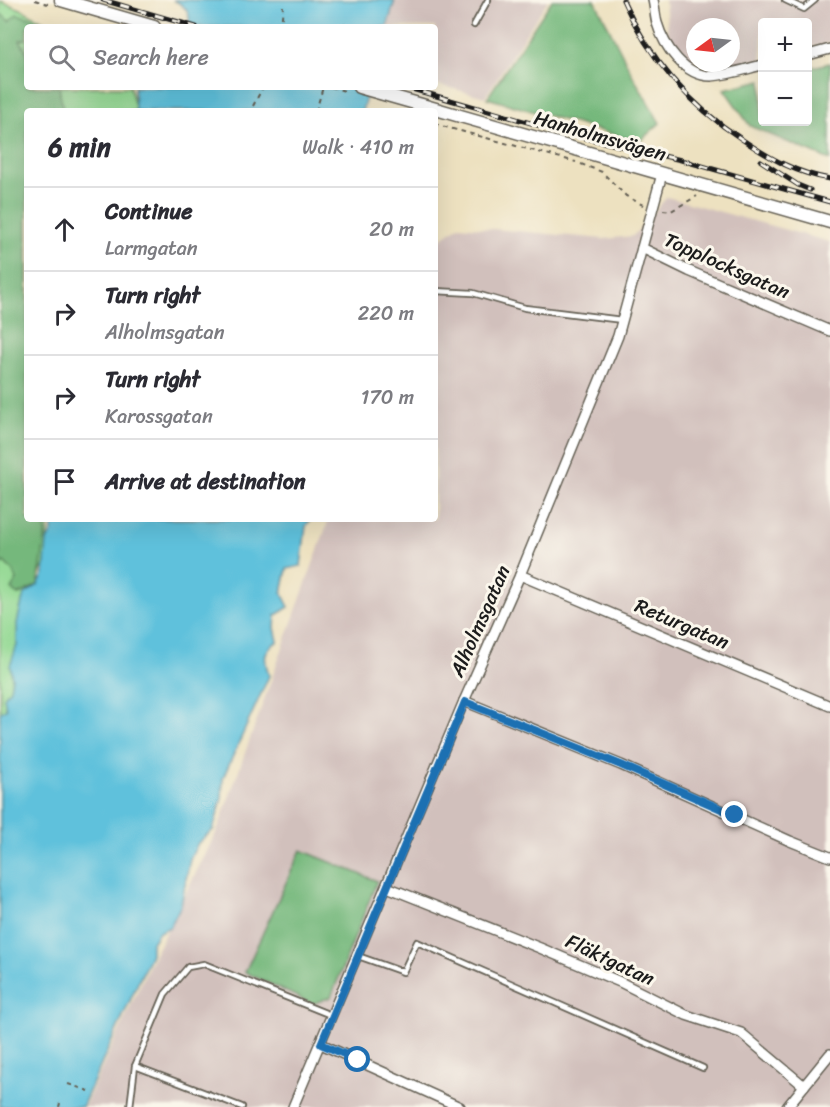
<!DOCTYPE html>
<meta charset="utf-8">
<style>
:root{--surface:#fff;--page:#f2f2f3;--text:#2b2b33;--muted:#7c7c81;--line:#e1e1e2}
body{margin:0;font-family:Sriracha,sans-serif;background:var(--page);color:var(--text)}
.controls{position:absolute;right:18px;top:18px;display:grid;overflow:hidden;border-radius:6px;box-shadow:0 6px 24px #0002}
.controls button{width:54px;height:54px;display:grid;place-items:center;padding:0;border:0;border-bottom:2px solid var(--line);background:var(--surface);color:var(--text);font:30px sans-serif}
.compass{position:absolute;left:686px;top:18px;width:54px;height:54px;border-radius:50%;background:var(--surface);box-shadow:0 6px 24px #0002;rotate:255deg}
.stop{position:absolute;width:18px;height:18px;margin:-14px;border:4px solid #1f6fb2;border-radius:50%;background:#fff}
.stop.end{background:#1f6fb2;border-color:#fff;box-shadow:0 2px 6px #0008}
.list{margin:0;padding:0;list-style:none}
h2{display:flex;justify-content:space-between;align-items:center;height:78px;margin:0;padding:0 24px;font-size:26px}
h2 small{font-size:20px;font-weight:400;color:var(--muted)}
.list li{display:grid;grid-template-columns:39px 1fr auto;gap:18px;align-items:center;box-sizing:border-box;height:84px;padding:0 24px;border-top:2px solid var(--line)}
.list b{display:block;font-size:22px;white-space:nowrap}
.list p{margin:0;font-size:20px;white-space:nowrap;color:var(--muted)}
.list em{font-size:20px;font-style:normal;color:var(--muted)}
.icon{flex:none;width:33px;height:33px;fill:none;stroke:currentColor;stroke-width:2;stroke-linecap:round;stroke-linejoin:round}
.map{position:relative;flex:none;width:830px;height:1107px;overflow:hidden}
.search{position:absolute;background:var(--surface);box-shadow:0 6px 24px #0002;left:24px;top:24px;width:414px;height:66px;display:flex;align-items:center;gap:15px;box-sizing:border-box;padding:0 21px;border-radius:6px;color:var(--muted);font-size:22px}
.panel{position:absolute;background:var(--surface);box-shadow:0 6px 24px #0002;left:24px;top:108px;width:414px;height:414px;border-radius:6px}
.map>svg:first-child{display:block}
.industrial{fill:#d1c0bc}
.green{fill:#92d892;stroke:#577a57;stroke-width:1.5}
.forest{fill:#75b87c;stroke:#486a4c;stroke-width:1.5}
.water{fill:#5ec1dc;stroke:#3d6e7c;stroke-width:1.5}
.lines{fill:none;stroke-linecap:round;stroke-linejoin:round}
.service-casing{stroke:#656155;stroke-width:8}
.minor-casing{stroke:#656155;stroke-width:12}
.tertiary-casing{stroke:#656155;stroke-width:15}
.path{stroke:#656155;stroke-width:2;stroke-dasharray:4.5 4.5;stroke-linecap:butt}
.service{stroke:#fff;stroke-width:4.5}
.minor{stroke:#fff;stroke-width:9}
.tertiary{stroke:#fff;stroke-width:12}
.rail-casing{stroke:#1c1c1c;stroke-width:5}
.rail{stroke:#fbf7ec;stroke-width:3;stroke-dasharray:9;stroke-linecap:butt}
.route{stroke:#1f6fb2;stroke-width:8}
.labels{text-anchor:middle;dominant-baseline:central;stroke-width:6;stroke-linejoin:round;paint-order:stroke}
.street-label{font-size:20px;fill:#1c1c1c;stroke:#fbf7ec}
</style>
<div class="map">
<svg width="830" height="1107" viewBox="0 0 830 1107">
<rect width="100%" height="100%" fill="#fbf7ec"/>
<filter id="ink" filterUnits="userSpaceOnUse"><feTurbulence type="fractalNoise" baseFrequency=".0167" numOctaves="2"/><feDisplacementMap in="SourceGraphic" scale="12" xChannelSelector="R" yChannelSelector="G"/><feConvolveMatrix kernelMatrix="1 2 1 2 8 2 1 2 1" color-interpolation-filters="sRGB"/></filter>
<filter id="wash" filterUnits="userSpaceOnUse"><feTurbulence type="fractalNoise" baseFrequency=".008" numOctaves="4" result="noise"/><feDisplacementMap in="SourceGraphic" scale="24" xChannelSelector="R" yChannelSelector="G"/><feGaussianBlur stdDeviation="1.35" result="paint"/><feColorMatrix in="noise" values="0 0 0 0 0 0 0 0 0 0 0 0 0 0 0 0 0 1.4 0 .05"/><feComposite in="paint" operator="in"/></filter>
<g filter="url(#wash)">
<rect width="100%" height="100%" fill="#ede1c0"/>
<!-- industrial -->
<g class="industrial">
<polygon points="395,0 548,0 485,97 435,84 435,27 387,27"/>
<polygon points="665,0 830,0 830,43 808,48 808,22 762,22 762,59 711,67 699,63 731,63 731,27 695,27 695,62 684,58 668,34"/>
<polygon points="667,197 830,242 830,1107 84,1107 153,957 217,831 329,519 435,519 435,243 459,226 604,239 633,236"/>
</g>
<!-- green -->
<path class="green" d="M0,1L21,9L48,24L44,27H27V87H130L136,111H27V519H50C45,536 49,552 44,565C38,582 24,592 20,610C14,638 22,673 11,699C8,706 4,712 0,719Z"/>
<!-- forest -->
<g class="forest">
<polygon points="552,0 595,0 634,78 660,123 639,142 487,98"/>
<polygon points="0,13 9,21 17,14 59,27 27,27 27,39 20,40 27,53 27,87 59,87 63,111 27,111 27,519 45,519 45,539 38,585 18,595 11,589 17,580 12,570 4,562 0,565"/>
<polygon points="830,63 830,160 750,126 724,89 762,80 762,122 808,122 808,68"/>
<polygon points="301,850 377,881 331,997 312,1004 245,972"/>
</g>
<!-- water -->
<g class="water">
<path d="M173,0H395L387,27H188C192,14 185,5 173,0Z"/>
<polygon points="134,87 369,87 362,111 135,111"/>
<path d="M52,519H311L306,526L301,566L287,569L282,593L289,607L276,615L275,628L278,641C262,651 264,659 269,676L223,778L222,798L213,830L198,843L190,859L181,905L170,927L159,932L151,944V954L82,1107H0V713L6,709L4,697L10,689L12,678L10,666L17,645V623L22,602L24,595L38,585L44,573L47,541L52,531Z"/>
</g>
</g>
<g filter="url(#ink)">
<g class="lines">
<defs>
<g id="service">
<polyline points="785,0 804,9 815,0"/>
<polyline points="474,25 488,0"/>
<polyline points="435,291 473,293 525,308 622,320"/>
<polyline points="358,956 403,972 417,942 703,1068"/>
<polyline points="135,1066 242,1107"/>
<polyline points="130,1107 135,1066 165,994 188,967 204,964 333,1016"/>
</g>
<g id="minor">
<path d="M653,0C655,8 655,16 657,23C664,47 685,76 711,76C728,75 746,69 762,65"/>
<polyline points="808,55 830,49"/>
<polyline points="642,248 689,271 830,331"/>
<polyline points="520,575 830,706"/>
<polyline points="464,701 621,765 790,841 830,857"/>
<polyline points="387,887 540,948 620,982 686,1015 741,1033 804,1086"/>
<polyline points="321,1044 460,1107"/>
<polyline points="293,1107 464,701 520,575 618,336 662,174"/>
<polyline points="787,1107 830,1054"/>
</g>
<g id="tertiary">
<polyline points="61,0 154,27"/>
<polyline points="359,87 830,222"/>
</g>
</defs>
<!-- service casing -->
<use href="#service" class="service-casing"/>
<!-- minor casing -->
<use href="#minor" class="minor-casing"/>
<!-- tertiary casing -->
<use href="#tertiary" class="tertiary-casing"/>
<!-- path -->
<g class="path">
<polyline points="35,0 51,5"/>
<polyline points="281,27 283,6"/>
<polyline points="343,27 345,24"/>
<polyline points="331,87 348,92"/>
<polyline points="253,106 263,87"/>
<polyline points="316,111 323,87"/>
<polyline points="435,123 438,125 576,162"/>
<polyline points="581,164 602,172 626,196 643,205"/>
<polyline points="663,210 671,211 697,196"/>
<polyline points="68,1084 89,1091"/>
<polyline points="59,1107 60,1103"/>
</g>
<!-- service -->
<use href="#service" class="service"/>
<!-- minor -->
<use href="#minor" class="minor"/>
<!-- tertiary -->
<use href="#tertiary" class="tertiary"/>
<defs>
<g id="rail">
<polyline points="103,0 196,27"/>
<path d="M623,0C649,59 689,105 743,140C771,159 796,173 830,179"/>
<polyline points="405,87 569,134 681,160 830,202"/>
<polyline points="761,161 798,185 810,190"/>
</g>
</defs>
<!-- rail casing -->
<use href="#rail" class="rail-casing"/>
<!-- rail -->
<use href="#rail" class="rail"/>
</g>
</g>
<g class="lines" filter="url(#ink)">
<!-- route -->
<polyline class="route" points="358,1060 321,1044 465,702 621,765 735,815"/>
</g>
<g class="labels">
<!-- street labels -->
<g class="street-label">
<text transform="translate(600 136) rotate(16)">Hanholmsvägen</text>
<text transform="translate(727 266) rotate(24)">Topplocksgatan</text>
<text transform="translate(480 621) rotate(-66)">Alholmsgatan</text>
<text transform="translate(682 624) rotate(23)">Returgatan</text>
<text transform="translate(610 960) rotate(25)">Fläktgatan</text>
</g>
</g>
</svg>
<div class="controls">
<button>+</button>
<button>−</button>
</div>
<svg class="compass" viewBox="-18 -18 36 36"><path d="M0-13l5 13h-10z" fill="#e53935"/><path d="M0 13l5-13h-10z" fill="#7c7c81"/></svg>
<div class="stop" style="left:358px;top:1060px"></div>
<div class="stop end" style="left:735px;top:815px"></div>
<div class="search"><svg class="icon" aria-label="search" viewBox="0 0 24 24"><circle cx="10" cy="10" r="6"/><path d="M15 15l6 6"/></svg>Search here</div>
<section class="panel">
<h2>6 min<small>Walk · 410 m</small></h2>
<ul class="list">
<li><svg class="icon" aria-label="ahead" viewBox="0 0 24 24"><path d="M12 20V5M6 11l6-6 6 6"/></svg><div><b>Continue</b><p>Larmgatan</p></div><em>20 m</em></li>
<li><svg class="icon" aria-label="right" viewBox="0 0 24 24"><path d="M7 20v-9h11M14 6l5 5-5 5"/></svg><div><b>Turn right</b><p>Alholmsgatan</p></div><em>220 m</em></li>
<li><svg class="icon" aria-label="right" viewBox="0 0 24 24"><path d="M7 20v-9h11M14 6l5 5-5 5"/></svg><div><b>Turn right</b><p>Karossgatan</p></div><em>170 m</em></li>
<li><svg class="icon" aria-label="arrive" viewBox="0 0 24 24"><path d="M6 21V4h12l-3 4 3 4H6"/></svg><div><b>Arrive at destination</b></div></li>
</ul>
</section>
</div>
